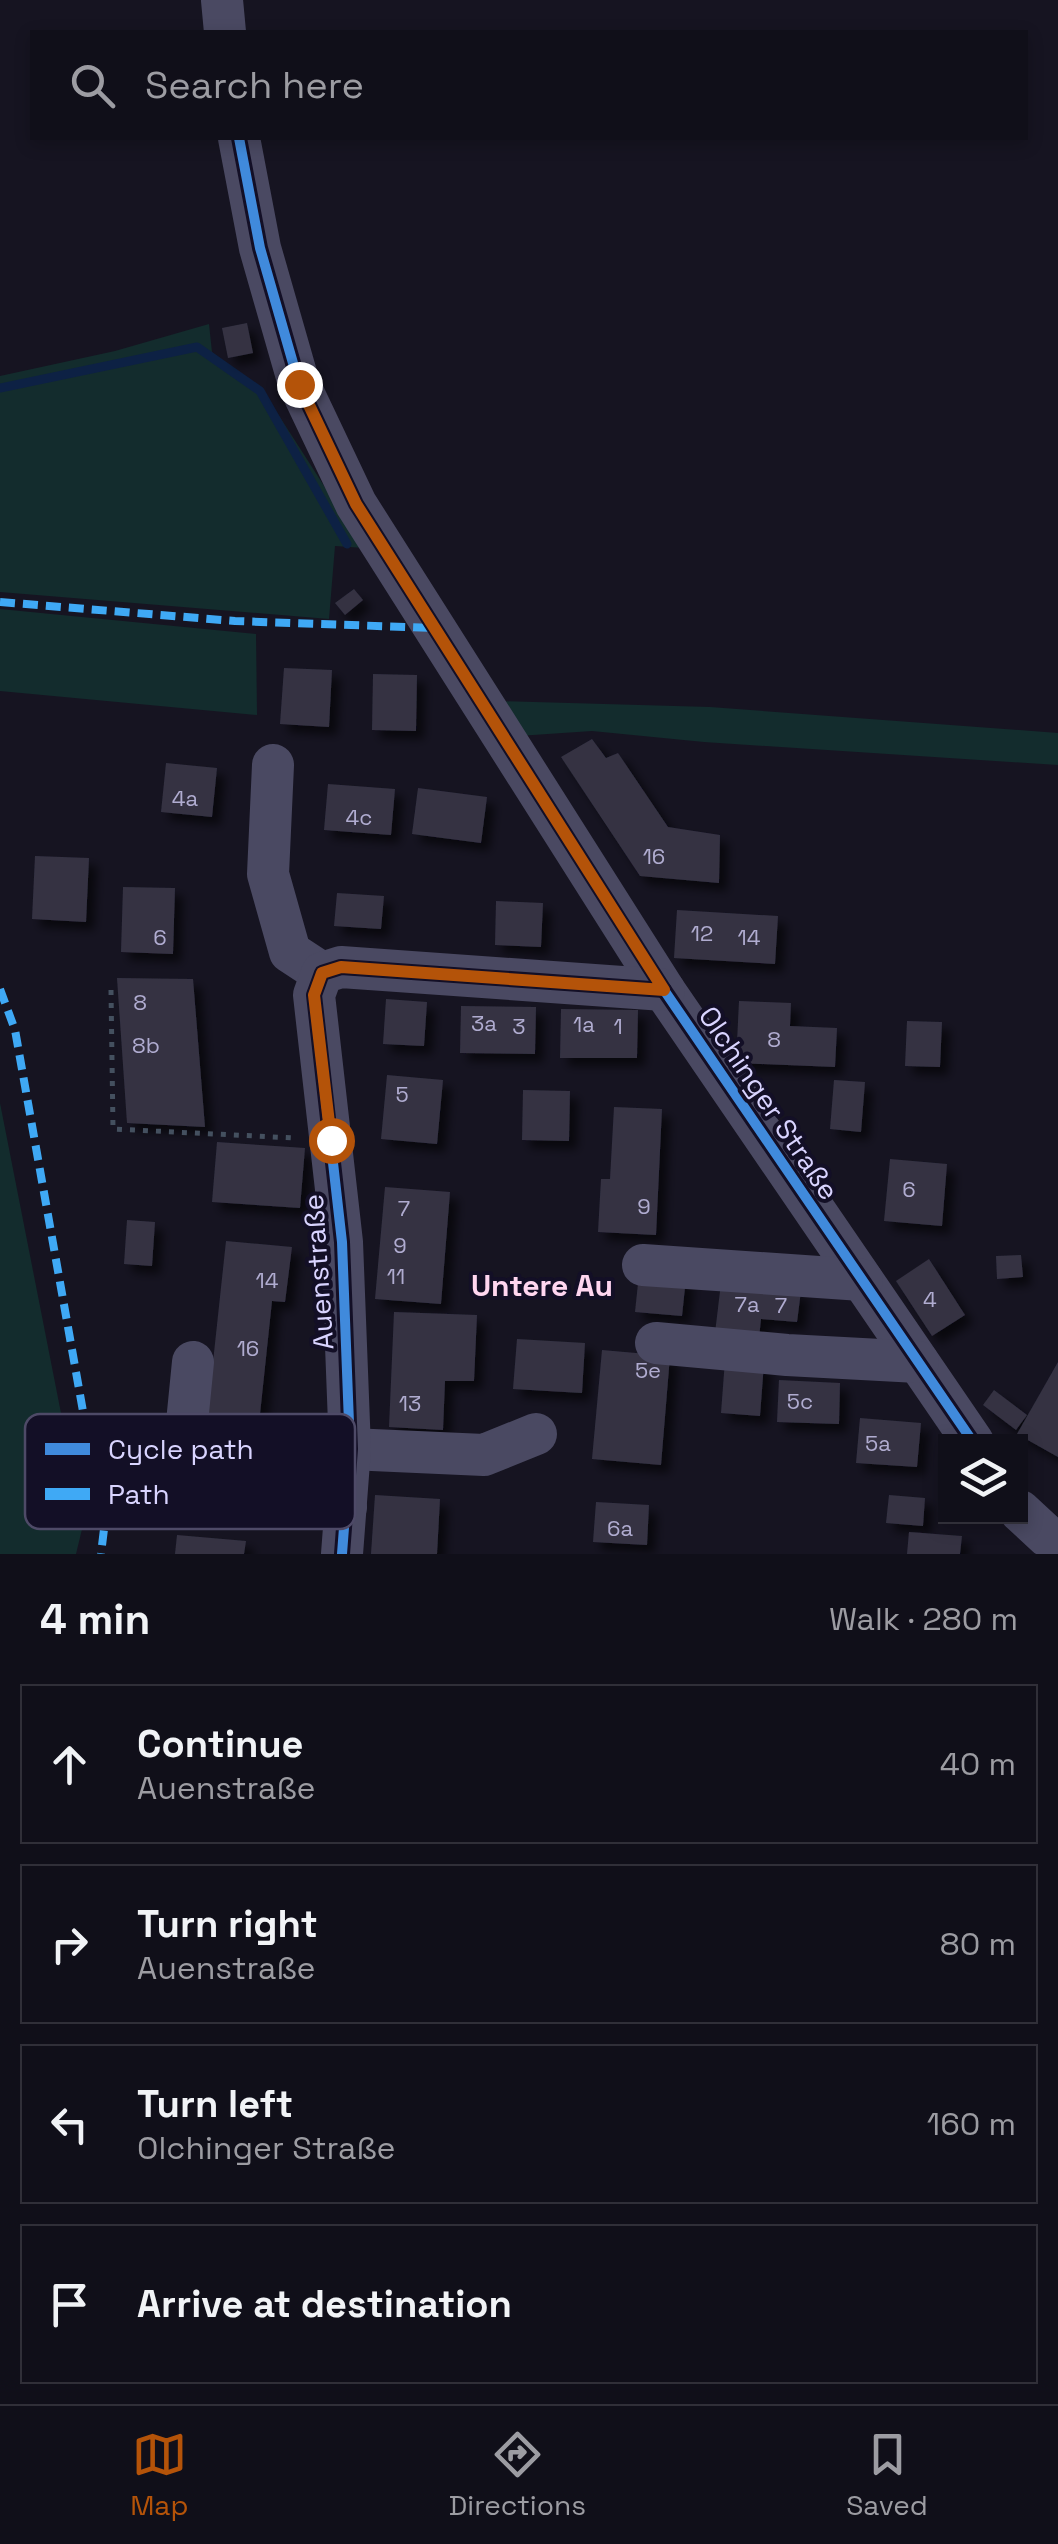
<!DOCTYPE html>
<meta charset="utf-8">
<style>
:root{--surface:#100f19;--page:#191822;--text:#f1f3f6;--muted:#9c9ca2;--line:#302f38;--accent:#b45309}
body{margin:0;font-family:"Space Grotesk",sans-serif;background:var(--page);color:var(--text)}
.controls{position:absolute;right:30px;bottom:30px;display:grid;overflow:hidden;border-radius:0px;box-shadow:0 5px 15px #0003}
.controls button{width:90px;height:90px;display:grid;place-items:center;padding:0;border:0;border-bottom:2px solid var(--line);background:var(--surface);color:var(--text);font:50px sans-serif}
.stop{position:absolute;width:30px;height:30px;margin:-22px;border:8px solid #b45309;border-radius:50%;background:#fff}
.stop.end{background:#b45309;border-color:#fff;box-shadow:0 2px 10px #0008}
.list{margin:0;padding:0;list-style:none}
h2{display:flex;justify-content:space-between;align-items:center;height:130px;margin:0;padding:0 40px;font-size:42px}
h2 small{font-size:32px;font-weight:400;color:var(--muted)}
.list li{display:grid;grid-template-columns:65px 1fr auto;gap:30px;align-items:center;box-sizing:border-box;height:160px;margin:0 20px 20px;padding:0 20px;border:2px solid var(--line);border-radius:0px}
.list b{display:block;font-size:38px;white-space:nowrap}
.list p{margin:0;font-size:32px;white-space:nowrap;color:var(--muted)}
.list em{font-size:32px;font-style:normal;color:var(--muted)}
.icon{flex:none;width:55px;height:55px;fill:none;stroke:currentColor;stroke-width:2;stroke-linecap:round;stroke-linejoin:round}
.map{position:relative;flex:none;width:1058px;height:1554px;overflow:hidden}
.search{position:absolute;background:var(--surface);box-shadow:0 5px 15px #0003;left:30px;right:30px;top:30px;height:110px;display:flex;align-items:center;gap:25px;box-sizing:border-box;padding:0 35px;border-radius:0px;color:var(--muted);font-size:38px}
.sheet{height:850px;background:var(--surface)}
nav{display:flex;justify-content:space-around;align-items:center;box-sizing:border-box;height:140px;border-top:2px solid var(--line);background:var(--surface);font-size:28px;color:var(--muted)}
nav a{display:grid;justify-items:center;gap:5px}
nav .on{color:var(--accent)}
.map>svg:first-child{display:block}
.green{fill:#132c2d}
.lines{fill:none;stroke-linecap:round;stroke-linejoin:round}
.stream{stroke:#0d2144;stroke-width:9}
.building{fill:#343243;filter:url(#shadow)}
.path{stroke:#44505f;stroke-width:5;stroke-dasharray:5 8;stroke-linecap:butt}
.minor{stroke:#4a4962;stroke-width:42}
.quiet{stroke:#3fa9f5;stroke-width:8;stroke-dasharray:15 8;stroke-linecap:butt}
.cycleway-casing{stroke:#130f26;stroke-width:16}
.cycleway{stroke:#408adc;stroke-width:10}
.route{stroke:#b45309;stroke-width:12}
.labels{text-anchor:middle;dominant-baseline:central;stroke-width:8;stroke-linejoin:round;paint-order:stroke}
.number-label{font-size:22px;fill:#b0acd0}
.street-label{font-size:28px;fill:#d9d4ff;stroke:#130f26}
.neighbourhood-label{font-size:30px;font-weight:bold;fill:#ffd6f0;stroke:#130f26}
.key{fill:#130f26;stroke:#4e4a67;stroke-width:2.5}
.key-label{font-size:28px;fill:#d9d4ff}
</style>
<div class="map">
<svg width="1058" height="1554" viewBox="0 0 1058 1554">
<defs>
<filter id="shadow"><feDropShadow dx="8" dy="8" stdDeviation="5" flood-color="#0009"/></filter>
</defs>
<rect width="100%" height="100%" fill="#161421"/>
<!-- green -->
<g class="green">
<polygon points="209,324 212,352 265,394 364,548 335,546 329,619 0,592 0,376 115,351"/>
<polygon points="0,609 256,634 257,715 0,691"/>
<polygon points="496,701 710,707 1058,733 1058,765 704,742 592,731 518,736"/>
<polygon points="0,1103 83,1525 76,1554 0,1554"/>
</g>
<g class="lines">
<!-- stream -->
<polyline class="stream" points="0,388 197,347 260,391 347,544"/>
</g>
<!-- building -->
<g class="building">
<polygon points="247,323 253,353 228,358 222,328"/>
<polygon points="354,589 363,600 345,615 335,603"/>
<polygon points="284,668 332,670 329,727 280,724"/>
<polygon points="373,674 417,675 416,731 372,730"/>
<polygon points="592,739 606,758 618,753 668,827 720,835 719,883 640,876 561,757"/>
<polygon points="166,763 217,768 212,817 161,812"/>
<polygon points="328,784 395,789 391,835 324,830"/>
<polygon points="418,788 487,797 481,843 412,834"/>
<polygon points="35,856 89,858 86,922 32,919"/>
<polygon points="123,887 175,888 173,954 121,952"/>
<polygon points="337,893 384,896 381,929 334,926"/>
<polygon points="496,901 543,903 541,947 495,945"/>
<polygon points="677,910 778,916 775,964 674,958"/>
<polygon points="117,978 193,979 205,1127 127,1123"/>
<polygon points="386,999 427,1002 424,1046 383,1044"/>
<polygon points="739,1001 791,1003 790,1026 837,1028 835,1067 736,1063"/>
<polygon points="461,1006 536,1007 535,1054 460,1053"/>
<polygon points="561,1009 638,1010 637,1058 560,1058"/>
<polygon points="907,1021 942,1022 940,1067 905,1066"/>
<polygon points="387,1075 443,1080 437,1144 381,1139"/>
<polygon points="834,1080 865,1082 861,1132 830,1129"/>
<polygon points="523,1090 570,1091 569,1141 522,1140"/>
<polygon points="614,1107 662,1109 656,1235 598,1232 601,1179 610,1179"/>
<polygon points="217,1142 305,1148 300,1208 212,1202"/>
<polygon points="890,1159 947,1164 942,1226 884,1221"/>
<polygon points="385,1187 450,1192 441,1304 375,1299"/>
<polygon points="127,1220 155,1222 152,1266 124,1264"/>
<polygon points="226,1241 292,1247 285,1302 272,1301 253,1480 201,1474"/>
<polygon points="1021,1255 1023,1277 997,1279 996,1256"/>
<polygon points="929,1259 965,1315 932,1336 896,1281"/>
<polygon points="639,1274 686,1278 682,1316 635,1312"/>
<polygon points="721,1283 801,1291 797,1322 761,1319 759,1338 715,1333"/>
<polygon points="394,1312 477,1315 474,1381 445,1381 443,1430 389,1427"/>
<polygon points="517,1339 585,1343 582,1393 513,1389"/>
<polygon points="602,1350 670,1356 661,1465 592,1459"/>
<polygon points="725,1360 764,1363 760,1416 721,1413"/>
<polygon points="1058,1362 1058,1457 1017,1434"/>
<polygon points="779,1380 840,1383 839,1424 777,1422"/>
<polygon points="994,1390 1027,1415 1016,1430 983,1405"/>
<polygon points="860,1418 921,1423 917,1467 856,1463"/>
<polygon points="375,1495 440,1499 437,1554 371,1554"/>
<polygon points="889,1495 925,1498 923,1526 886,1523"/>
<polygon points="596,1502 649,1505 647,1545 593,1542"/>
<polygon points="909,1532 962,1536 960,1554 907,1554"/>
<polygon points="177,1535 246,1541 244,1554 175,1554"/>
</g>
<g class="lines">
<!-- path -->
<polyline class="path" points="111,990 113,1129 295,1138"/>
<!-- minor -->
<g class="minor">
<polyline points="222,0 225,32"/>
<polyline points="239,138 260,248 299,384 356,504 664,990 973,1442"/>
<polyline points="273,765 268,874 290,952 322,973"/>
<polyline points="643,1265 862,1280"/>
<polyline points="656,1343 787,1355 918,1362"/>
<polyline points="193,1362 180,1493 346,1507"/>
<polyline points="350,1449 484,1455 536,1434"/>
<polyline points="1020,1511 1047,1536 1058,1542"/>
<polyline points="342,1554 350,1449 342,1242 314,995 322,973 341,967 664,990"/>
</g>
<!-- quiet -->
<g class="quiet">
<polyline points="0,602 235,621 435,628"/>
<polyline points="0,989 15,1030 104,1529 101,1554"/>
</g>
<defs>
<g id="cycleway">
<polyline points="239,138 260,248 299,384 356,504 664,990 973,1442"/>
<polyline points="342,1554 350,1449 342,1242 314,995 322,973 341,967 664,990"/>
</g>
</defs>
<!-- cycleway casing -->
<use href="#cycleway" class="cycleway-casing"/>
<!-- cycleway -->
<use href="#cycleway" class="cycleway"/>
</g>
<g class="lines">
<!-- route -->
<polyline class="route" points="299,384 356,504 664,990 341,967 322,973 314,995 331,1140"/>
</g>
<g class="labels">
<!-- number labels -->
<g class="number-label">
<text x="185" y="798">4a</text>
<text x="359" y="817">4c</text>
<text x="654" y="856">16</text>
<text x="702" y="933">12</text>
<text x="160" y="937">6</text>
<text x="749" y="937">14</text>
<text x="140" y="1002">8</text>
<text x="484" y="1023">3a</text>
<text x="584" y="1024">1a</text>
<text x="519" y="1026">3</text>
<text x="618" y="1026">1</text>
<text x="774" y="1039">8</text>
<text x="146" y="1045">8b</text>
<text x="402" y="1094">5</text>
<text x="909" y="1189">6</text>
<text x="644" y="1206">9</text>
<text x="404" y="1208">7</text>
<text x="400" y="1245">9</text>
<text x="396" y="1276">11</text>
<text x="267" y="1280">14</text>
<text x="930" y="1299">4</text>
<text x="747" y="1304">7a</text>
<text x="781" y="1305">7</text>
<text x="248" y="1348">16</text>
<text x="648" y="1370">5e</text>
<text x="800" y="1401">5c</text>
<text x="410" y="1403">13</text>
<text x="878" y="1443">5a</text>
<text x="620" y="1528">6a</text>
</g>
<!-- street labels -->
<g class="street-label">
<text transform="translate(769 1103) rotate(56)">Olchinger Straße</text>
<text transform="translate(318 1272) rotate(-94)">Auenstraße</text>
</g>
<!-- neighbourhood labels -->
<g class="neighbourhood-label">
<text x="542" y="1285">Untere Au</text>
</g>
</g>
<!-- legend -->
<rect x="25" y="1414" width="330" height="115" rx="15" class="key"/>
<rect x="45" y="1443" width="45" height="12" fill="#408adc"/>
<rect x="45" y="1488" width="45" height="12" fill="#3fa9f5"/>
<g class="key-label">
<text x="108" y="1459">Cycle path</text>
<text x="108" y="1504">Path</text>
</g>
</svg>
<div class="controls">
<button><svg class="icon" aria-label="layers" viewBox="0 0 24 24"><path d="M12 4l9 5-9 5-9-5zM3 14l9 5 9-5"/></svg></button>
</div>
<div class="stop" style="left:331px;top:1140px"></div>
<div class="stop end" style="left:299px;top:384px"></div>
<div class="search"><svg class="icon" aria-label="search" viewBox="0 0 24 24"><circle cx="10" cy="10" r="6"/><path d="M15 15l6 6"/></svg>Search here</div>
</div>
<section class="sheet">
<h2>4 min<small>Walk · 280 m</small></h2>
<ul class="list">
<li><svg class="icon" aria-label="ahead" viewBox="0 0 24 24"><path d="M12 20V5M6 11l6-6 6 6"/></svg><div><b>Continue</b><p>Auenstraße</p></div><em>40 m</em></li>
<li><svg class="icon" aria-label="right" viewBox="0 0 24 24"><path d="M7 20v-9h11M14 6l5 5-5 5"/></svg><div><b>Turn right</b><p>Auenstraße</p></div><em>80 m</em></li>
<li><svg class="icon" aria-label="left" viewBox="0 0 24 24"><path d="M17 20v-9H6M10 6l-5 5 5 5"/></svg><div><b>Turn left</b><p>Olchinger Straße</p></div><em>160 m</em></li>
<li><svg class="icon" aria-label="arrive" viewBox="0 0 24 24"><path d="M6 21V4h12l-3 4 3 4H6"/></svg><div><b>Arrive at destination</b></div></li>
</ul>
</section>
<nav>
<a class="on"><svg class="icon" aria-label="map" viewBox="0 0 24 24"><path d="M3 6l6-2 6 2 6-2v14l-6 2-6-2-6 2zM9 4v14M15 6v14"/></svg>Map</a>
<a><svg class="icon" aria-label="directions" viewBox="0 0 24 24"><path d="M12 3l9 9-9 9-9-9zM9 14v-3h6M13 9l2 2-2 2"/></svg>Directions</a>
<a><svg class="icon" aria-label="saved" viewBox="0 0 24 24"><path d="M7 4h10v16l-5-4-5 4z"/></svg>Saved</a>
</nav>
